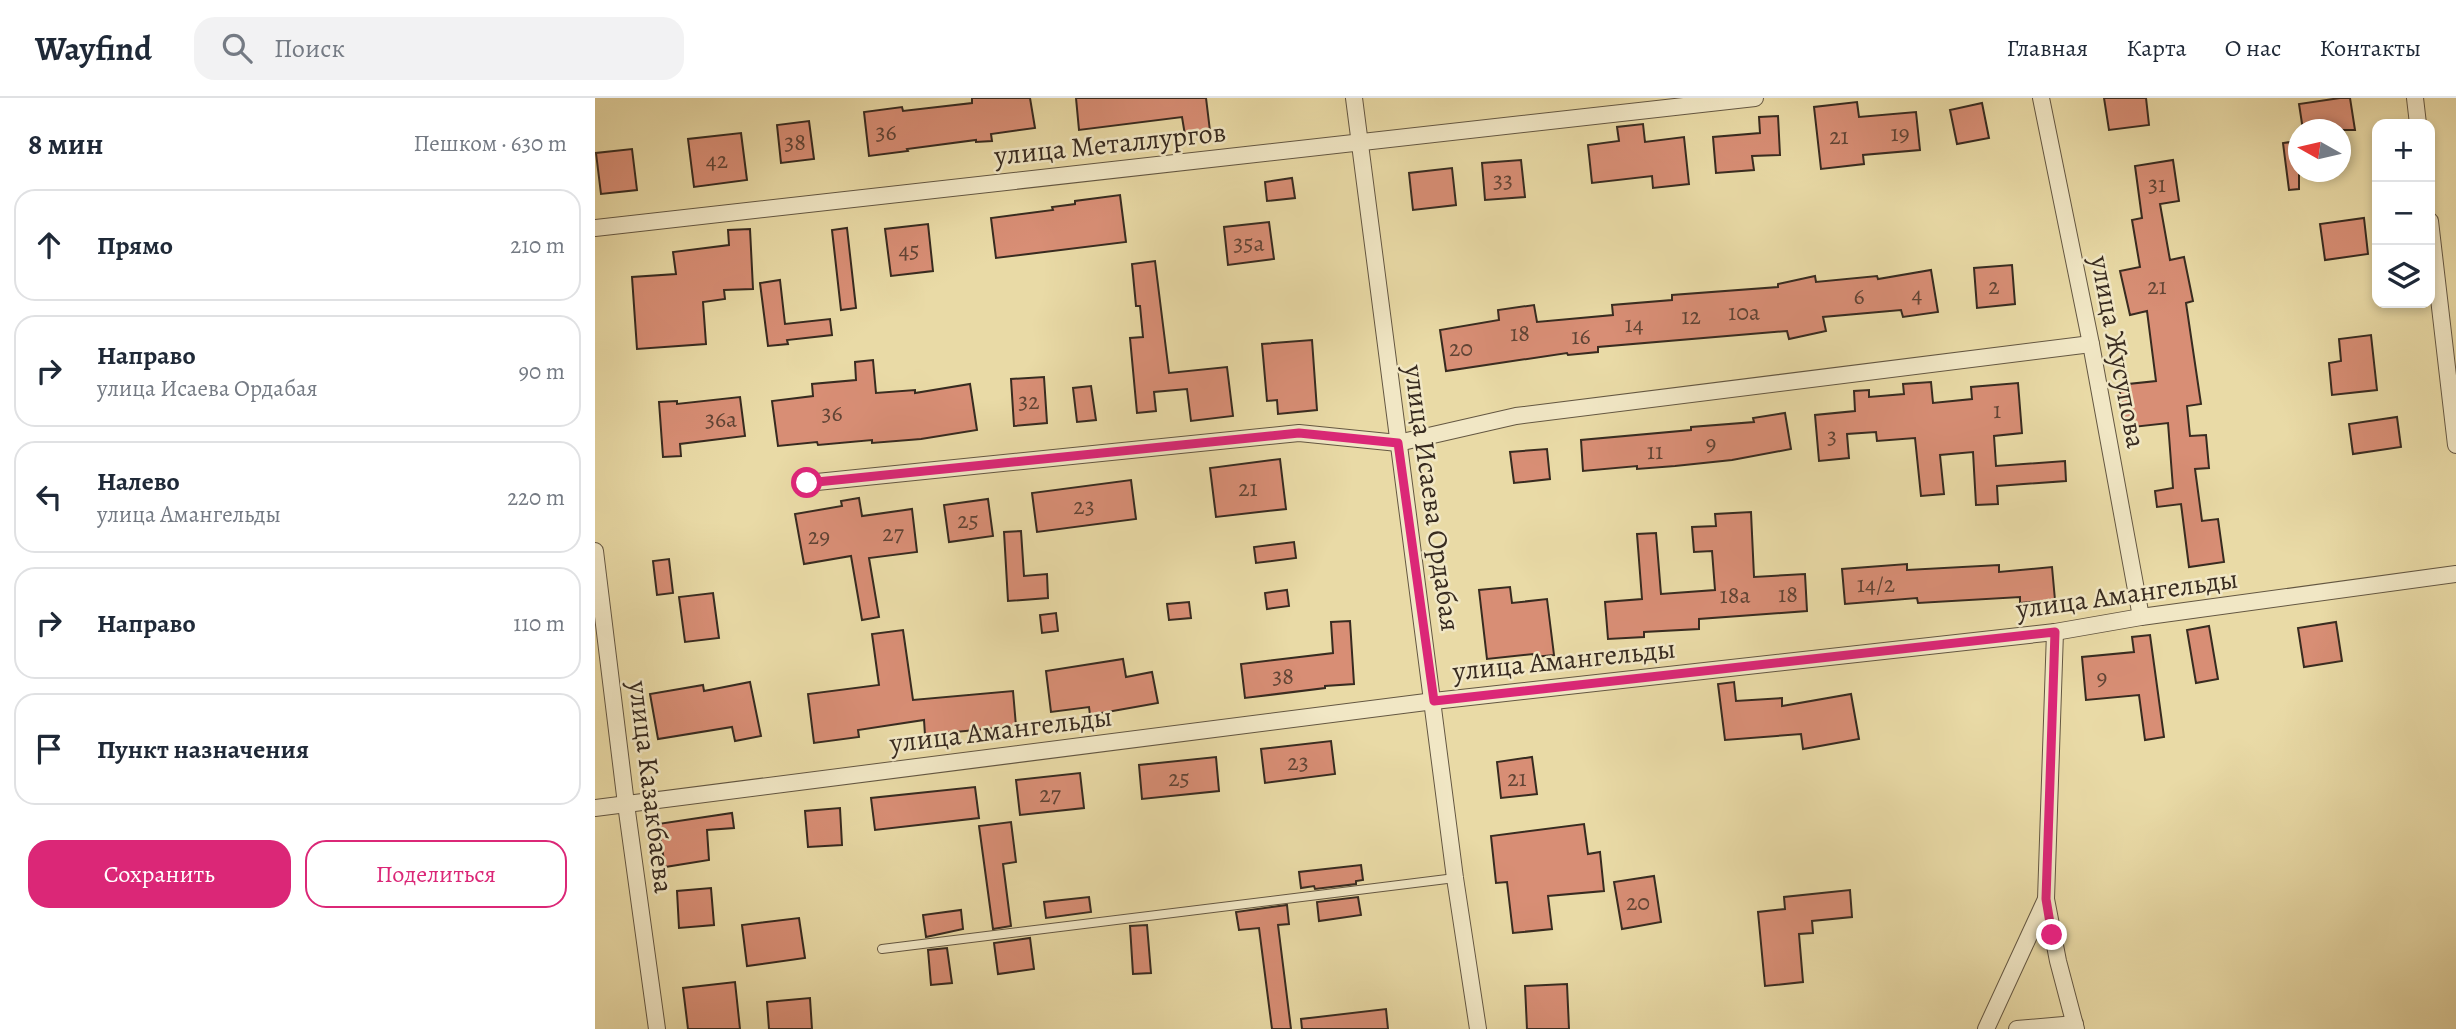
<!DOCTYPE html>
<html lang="ru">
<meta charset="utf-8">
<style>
:root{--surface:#fff;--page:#f2f2f3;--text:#1f2937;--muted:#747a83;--line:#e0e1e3;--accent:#db2777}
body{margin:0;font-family:Alegreya,serif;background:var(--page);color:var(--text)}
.controls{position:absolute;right:21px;top:21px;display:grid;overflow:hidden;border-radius:14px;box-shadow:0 4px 10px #0003}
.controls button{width:63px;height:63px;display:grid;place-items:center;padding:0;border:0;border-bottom:2px solid var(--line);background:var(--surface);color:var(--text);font:35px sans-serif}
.compass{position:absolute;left:1693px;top:21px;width:63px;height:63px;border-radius:50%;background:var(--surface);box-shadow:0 4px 10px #0003;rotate:278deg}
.stop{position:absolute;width:21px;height:21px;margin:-16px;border:5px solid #db2777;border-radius:50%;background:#fff}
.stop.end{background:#db2777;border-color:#fff;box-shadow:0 2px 7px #0008}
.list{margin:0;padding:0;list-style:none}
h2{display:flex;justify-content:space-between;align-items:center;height:91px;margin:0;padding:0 28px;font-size:30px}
h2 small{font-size:23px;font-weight:400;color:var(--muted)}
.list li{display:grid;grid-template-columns:46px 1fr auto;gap:21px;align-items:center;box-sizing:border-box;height:112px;margin:0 14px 14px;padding:0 14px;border:2px solid var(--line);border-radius:21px}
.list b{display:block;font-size:26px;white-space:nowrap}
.list p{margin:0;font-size:23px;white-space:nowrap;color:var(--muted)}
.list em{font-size:23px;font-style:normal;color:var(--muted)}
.actions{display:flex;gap:14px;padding:21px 28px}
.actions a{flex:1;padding:16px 0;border:2px solid var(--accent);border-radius:21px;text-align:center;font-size:24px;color:var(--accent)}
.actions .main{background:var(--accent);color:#fff}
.icon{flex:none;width:38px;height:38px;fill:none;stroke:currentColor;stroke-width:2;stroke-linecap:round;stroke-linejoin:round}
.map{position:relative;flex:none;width:1861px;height:931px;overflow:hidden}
header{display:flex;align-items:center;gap:42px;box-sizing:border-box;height:98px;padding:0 35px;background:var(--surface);border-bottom:2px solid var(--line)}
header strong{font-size:33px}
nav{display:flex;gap:38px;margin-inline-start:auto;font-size:24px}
.search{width:490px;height:63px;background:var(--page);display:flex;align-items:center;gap:18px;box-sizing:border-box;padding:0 24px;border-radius:21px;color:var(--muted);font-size:26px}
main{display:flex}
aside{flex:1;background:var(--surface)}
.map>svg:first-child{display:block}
.building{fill:#d88e75;stroke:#382b20;stroke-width:2}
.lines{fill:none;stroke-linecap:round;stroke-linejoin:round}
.lane-casing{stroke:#645742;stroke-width:10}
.street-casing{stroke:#645742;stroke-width:18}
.lane{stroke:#f1e7c5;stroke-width:8}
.street{stroke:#f1e7c5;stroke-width:16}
.route{stroke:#db2777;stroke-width:9}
.labels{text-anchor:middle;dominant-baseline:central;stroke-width:5;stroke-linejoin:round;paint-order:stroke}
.number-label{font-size:24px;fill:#604435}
.street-label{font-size:28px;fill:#382b20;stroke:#f1e7c5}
</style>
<header>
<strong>Wayfind</strong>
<div class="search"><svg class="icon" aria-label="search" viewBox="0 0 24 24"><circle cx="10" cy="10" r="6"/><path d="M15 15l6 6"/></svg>Поиск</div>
<nav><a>Главная</a><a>Карта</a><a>О нас</a><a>Контакты</a></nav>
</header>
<main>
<aside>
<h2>8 мин<small>Пешком · 630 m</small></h2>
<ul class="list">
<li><svg class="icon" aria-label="ahead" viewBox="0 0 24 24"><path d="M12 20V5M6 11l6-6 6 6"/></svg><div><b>Прямо</b></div><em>210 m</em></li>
<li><svg class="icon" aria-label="right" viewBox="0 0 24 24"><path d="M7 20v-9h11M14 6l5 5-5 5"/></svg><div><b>Направо</b><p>улица Исаева Ордабая</p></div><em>90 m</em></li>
<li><svg class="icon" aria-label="left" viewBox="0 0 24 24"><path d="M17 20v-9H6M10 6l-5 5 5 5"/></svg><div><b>Налево</b><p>улица Амангельды</p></div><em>220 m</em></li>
<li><svg class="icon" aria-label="right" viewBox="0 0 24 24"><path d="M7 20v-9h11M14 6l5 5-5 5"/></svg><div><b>Направо</b></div><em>110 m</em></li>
<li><svg class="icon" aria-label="arrive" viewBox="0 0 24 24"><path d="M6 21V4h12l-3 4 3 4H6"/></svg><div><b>Пункт назначения</b></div></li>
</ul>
<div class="actions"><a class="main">Сохранить</a><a>Поделиться</a></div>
</aside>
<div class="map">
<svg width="1861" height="931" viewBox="0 0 1861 931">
<rect width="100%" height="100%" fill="#e9daa6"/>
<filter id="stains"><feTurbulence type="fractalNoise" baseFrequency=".00286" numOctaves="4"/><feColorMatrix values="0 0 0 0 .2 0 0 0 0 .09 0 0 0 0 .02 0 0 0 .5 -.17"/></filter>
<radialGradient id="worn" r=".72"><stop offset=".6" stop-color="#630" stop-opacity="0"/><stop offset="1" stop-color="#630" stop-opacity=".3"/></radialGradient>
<!-- building -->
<g class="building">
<polygon points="377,0 435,0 440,30 396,36 397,43 381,44 381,42 312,51 313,53 274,58 269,14 307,9 308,13 377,5"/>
<polygon points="481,0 611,0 615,33 590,37 587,19 484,32"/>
<polygon points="1509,0 1551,0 1554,27 1514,32"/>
<polygon points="1745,0 1755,0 1760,32 1708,32 1704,6"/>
<polygon points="1262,4 1264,19 1321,14 1325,52 1268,57 1269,66 1226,71 1219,9"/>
<polygon points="1387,5 1394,40 1362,46 1355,12"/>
<polygon points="1183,18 1185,57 1157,58 1159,72 1121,75 1118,39 1165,35 1164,19"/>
<polygon points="214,23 219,61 186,65 182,27"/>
<polygon points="1048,26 1050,44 1089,39 1094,86 1058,90 1057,78 997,85 993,47 1024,43 1022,29"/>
<polygon points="146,35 152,82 99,89 93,41"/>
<polygon points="1704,43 1704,91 1694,92 1688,45"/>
<polygon points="37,51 42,92 6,96 1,55"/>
<polygon points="926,62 930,99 890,102 887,65"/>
<polygon points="1578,62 1584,103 1565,106 1575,162 1589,159 1598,203 1591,205 1606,306 1592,308 1595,338 1611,337 1614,370 1600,371 1607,423 1623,421 1629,464 1594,469 1586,406 1562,409 1560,393 1578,390 1573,325 1529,330 1524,287 1561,283 1552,213 1535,217 1525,173 1545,169 1537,122 1547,120 1540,68"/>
<polygon points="857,70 861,107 818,112 814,75"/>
<polygon points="697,80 700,100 672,103 670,84"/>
<polygon points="525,97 531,144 401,160 396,120 458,112 457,109 480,106 480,103"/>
<polygon points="1769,120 1773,156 1730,162 1725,126"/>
<polygon points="674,124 679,161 633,167 629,129"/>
<polygon points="333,126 338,173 296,178 290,131"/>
<polygon points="252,130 261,210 246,212 237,132"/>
<polygon points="155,131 158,191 129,192 130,201 108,204 111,246 42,251 37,179 81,176 78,154 134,147 133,132"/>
<polygon points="560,163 574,275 632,269 638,318 596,323 592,291 559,294 561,313 542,315 535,240 548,239 545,208 541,208 537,166"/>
<polygon points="1417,167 1420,206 1382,210 1379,170"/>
<polygon points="1336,172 1343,214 1308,219 1306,212 1228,219 1231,233 1194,241 1192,233 1003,249 1003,254 973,257 972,255 851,273 845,232 904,222 903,212 939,207 942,224 1018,217 1017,207 1077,202 1077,197 1183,189 1183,186 1220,178 1221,184 1282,178 1283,181"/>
<polygon points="185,182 190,226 235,221 237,237 192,242 193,246 173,248 165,185"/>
<polygon points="1776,237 1782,292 1737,297 1734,265 1746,263 1744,241"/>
<polygon points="717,242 722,312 683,316 682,302 672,303 667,246"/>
<polygon points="278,262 281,295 320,292 320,295 375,286 382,332 326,341 277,345 277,342 223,347 222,344 183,348 177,303 218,298 217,286 261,282 260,264"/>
<polygon points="449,279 452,325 419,328 416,281"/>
<polygon points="1336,284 1338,305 1377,301 1376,289 1423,285 1427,335 1399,338 1401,368 1470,363 1471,383 1402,388 1403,406 1381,407 1378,354 1345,357 1349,396 1326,398 1320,340 1282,343 1281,334 1252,336 1254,360 1224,363 1220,317 1260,313 1259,293 1274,292 1274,299 1309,296 1308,286"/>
<polygon points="496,288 501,322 482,324 478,290"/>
<polygon points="145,299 150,338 85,346 86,358 68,359 64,304 82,303 82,306"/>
<polygon points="1190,315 1196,351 1137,362 1080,368 1042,371 1042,368 988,373 986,342 1096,332 1096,329 1159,324 1158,320"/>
<polygon points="1802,319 1806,349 1758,356 1754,326"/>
<polygon points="952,351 955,381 919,385 915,354"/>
<polygon points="685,361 691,411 621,419 615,370"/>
<polygon points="536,382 541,421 442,434 437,395"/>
<polygon points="264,400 267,418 317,411 322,454 274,460 284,519 267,522 256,458 209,466 200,416 247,408 246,403"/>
<polygon points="393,401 398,438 354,444 349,407"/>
<polygon points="1156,414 1159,479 1210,476 1212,513 1104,521 1104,531 1049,534 1049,539 1013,541 1010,504 1047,501 1042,436 1061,435 1066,496 1120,492 1117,453 1099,454 1097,429 1121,428 1120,416"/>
<polygon points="426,433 429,478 452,476 453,500 413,503 409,434"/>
<polygon points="699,444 701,460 661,465 659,449"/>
<polygon points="74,461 78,495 62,497 58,463"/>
<polygon points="1312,466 1312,472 1404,467 1404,474 1457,469 1460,502 1425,505 1425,499 1323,505 1322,500 1250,506 1247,471"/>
<polygon points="915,489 917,505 952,501 959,557 939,559 938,556 892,561 884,492"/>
<polygon points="692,492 694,508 672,511 670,495"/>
<polygon points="118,495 124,540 90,544 84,499"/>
<polygon points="594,504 596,520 574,522 572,506"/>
<polygon points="461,515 463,533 447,535 445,517"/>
<polygon points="755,523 759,586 730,588 730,590 650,600 646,566 738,555 736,524"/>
<polygon points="1741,524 1747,563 1709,569 1703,530"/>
<polygon points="1614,528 1623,581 1601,585 1592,532"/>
<polygon points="308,532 318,602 418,593 421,628 330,637 329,622 263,632 264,639 219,645 213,596 284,587 277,536"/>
<polygon points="1555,537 1569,639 1550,642 1544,597 1491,602 1487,559 1539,554 1537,539"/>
<polygon points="528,561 531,579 557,574 563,605 495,617 494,609 456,614 451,573"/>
<polygon points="155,584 166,638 140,643 137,629 63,641 55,596 108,587 109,593"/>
<polygon points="1139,584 1141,603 1187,600 1187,608 1256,596 1264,641 1208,651 1206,636 1130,642 1123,586"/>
<polygon points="736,643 740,676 670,685 666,651"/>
<polygon points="621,659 624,693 547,701 544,667"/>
<polygon points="937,659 942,696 906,700 902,664"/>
<polygon points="485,675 489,710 425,717 421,682"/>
<polygon points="380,689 384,720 280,732 276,700"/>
<polygon points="245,710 247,747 213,749 210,713"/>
<polygon points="137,715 139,730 112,732 114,762 70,769 63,726"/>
<polygon points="416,724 421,764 408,766 416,828 398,831 384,728"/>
<polygon points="989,726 993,756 1005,754 1009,793 953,798 957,831 918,835 912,784 901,785 896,738"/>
<polygon points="766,767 768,782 761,783 761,786 720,791 719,788 706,790 704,774"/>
<polygon points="1059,778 1066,824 1027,831 1019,784"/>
<polygon points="116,790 119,827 84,830 82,793"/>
<polygon points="1255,792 1257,819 1217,823 1218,835 1204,836 1208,884 1170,888 1163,814 1190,811 1189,799"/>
<polygon points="494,799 496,814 451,820 449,804"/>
<polygon points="763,799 766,817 724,823 722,804"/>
<polygon points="692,807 694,826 683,827 696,931 677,931 664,830 644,832 641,814"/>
<polygon points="366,812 368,831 331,839 328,817"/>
<polygon points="204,820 210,860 152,868 147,827"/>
<polygon points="552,827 556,875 538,876 535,828"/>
<polygon points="435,840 439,871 403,876 399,845"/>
<polygon points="352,850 357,885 336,887 333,852"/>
<polygon points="140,884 145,931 93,931 88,890"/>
<polygon points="972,886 974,931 932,931 930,888"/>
<polygon points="215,900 217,931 174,931 172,904"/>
<polygon points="791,911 793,931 707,931 706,921"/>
</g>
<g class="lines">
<defs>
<polyline id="lane" points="287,851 860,780"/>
<g id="street">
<polyline points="759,0 860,780 883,931"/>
<polyline points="1446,0 1496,246 1546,519"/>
<polyline points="1820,0 1823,26"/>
<polyline points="1835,123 1861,347"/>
<polyline points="0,130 1160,0"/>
<polyline points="212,385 704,335 803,345 921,318 1496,246"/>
<polyline points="0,453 31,706 62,931"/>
<polyline points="1460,534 1451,801 1463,863 1481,931"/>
<polyline points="0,710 839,603 1460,534 1546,519 1861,476"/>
<polyline points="1391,931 1451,801"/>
<polyline points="1422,931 1480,926"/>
</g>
</defs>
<!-- lane casing -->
<use href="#lane" class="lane-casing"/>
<!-- street casing -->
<use href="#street" class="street-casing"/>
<!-- lane -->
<use href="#lane" class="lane"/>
<!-- street -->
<use href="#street" class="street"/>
</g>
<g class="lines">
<!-- route -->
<polyline class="route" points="212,385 704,335 803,345 839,603 1460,534 1451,801 1457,837"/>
</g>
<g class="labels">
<!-- number labels -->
<g class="number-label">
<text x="291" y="34">36</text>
<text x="1305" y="35">19</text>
<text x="1244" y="38">21</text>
<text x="200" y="44">38</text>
<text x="122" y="62">42</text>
<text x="908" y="82">33</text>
<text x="1562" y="86">31</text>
<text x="654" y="145">35а</text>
<text x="314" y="152">45</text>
<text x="1399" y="188">2</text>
<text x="1562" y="188">21</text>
<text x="1322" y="196">4</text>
<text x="1264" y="198">6</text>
<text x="1149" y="214">10а</text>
<text x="1096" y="218">12</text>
<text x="1039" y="226">14</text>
<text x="925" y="235">18</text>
<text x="986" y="238">16</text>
<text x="866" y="250">20</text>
<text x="434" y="303">32</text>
<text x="1402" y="312">1</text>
<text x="237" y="315">36</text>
<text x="126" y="321">36а</text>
<text x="1237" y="338">3</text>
<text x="1116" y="345">9</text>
<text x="1060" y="353">11</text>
<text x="653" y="390">21</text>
<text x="489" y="408">23</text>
<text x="373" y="422">25</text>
<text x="298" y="435">27</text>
<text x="224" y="438">29</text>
<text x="1281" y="486">14/2</text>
<text x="1193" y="496">18</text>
<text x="1140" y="497">18а</text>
<text x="688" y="578">38</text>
<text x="1507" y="579">9</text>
<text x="703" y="664">23</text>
<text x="584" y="680">25</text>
<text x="922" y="680">21</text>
<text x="455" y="696">27</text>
<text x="1043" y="804">20</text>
</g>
<!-- street labels -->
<g class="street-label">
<text transform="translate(515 46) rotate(-6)">улица Металлургов</text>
<text transform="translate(1523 254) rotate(79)">улица Жусупова</text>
<text transform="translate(837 400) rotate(82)">улица Исаева Ордабая</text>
<text transform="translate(1532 496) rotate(-8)">улица Амангельды</text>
<text transform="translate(969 562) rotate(-6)">улица Амангельды</text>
<text transform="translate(406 632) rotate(-7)">улица Амангельды</text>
<text transform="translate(56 689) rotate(83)">улица Казакбаева</text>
</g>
</g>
<rect width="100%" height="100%" filter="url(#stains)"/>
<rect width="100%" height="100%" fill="url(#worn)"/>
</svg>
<div class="controls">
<button>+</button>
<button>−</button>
<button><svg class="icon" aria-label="layers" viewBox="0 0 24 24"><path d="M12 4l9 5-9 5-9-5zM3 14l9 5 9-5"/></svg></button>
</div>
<svg class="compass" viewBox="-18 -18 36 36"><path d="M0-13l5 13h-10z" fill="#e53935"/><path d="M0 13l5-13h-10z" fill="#747a83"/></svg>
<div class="stop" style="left:212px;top:385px"></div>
<div class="stop end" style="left:1457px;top:837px"></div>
</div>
</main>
